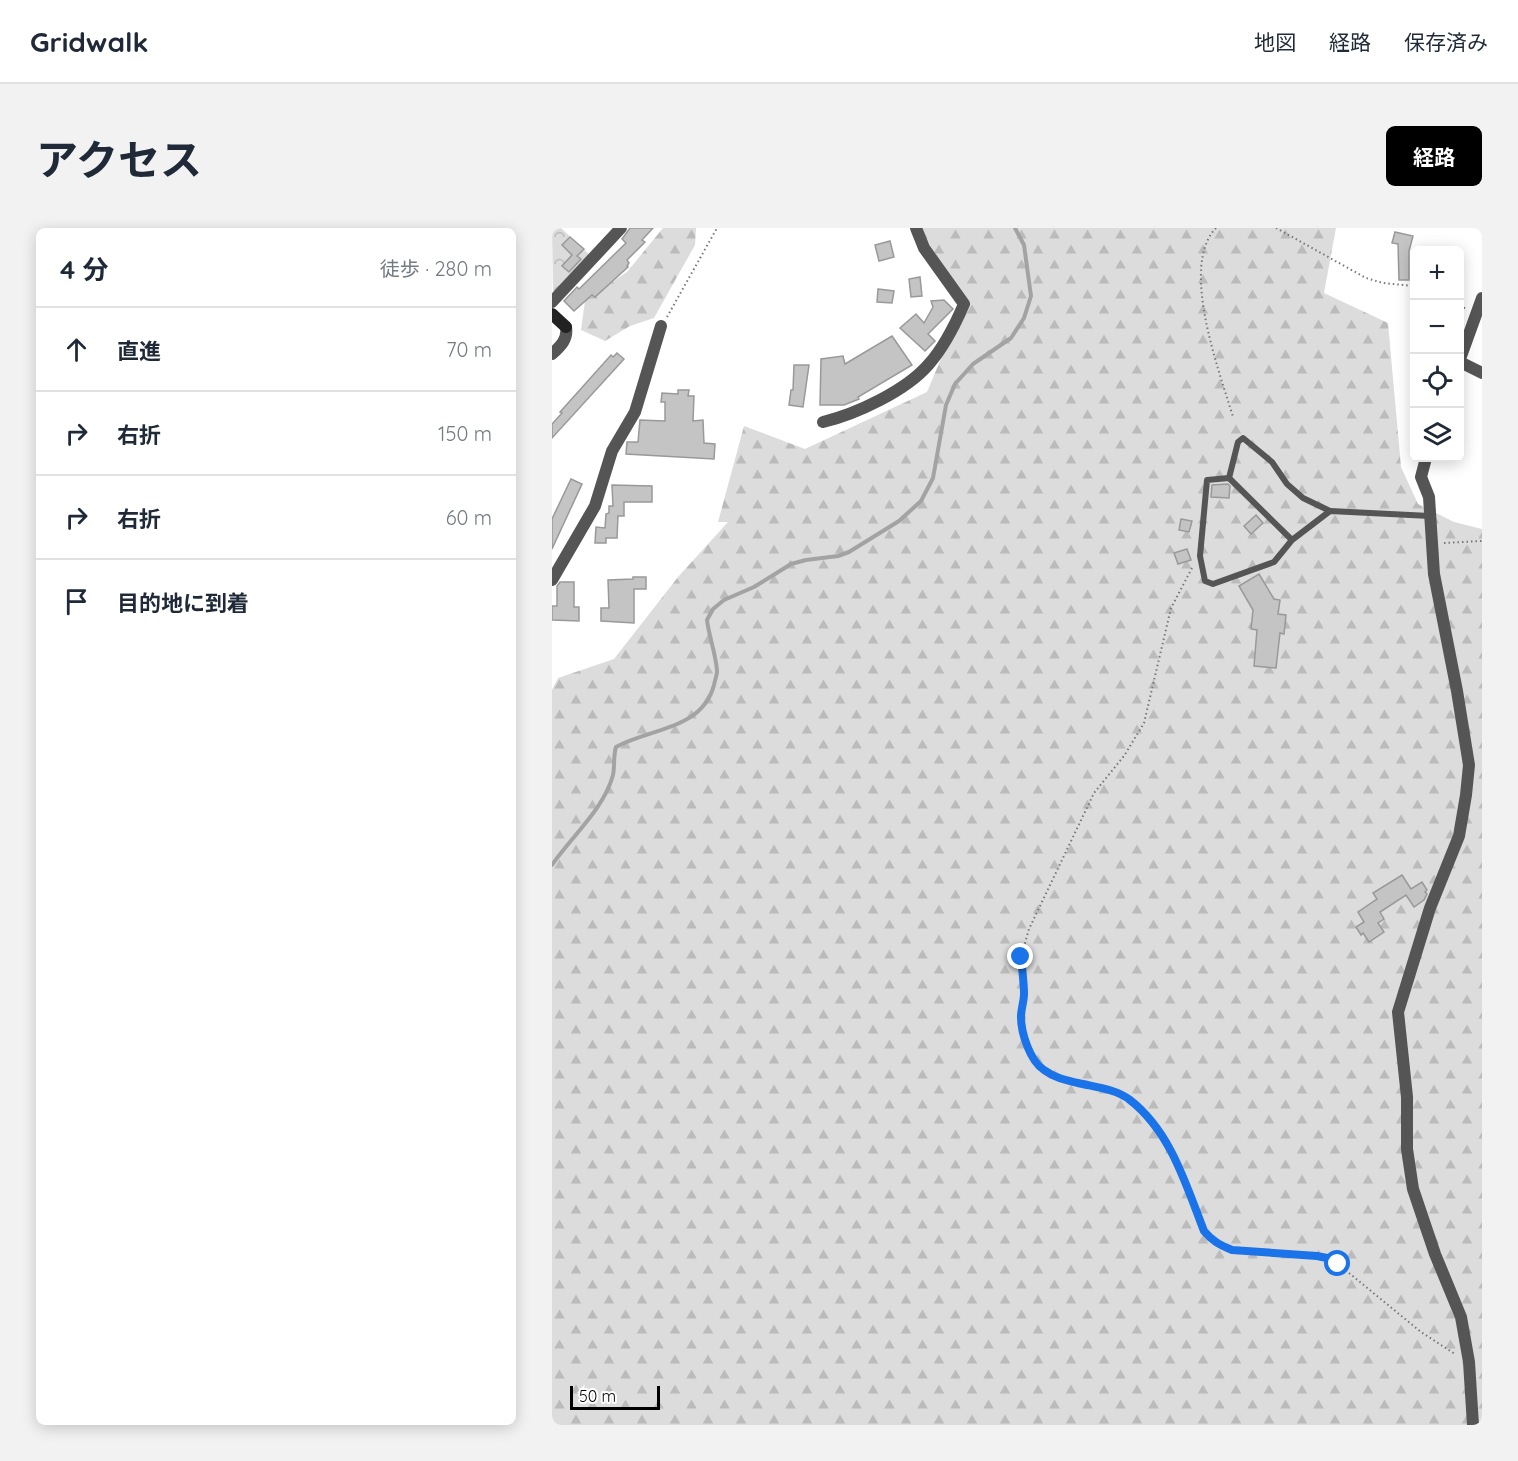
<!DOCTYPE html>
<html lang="ja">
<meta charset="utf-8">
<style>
:root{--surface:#fff;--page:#f2f2f3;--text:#1f2937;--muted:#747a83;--line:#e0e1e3;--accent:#000}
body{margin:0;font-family:Quicksand,"Noto Sans JP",sans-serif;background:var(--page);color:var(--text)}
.controls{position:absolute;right:18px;top:18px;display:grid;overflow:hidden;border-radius:9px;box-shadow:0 3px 15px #0003}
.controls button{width:54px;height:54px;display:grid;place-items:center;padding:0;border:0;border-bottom:2px solid var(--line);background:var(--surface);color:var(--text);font:30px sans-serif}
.scale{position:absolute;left:18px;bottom:15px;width:90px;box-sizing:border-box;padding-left:6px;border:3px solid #000;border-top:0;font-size:16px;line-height:21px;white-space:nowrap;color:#000;-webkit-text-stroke:4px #fff;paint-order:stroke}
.stop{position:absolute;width:18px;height:18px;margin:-14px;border:4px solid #1a73e8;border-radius:50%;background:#fff}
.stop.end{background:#1a73e8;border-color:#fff;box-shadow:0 2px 6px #0008}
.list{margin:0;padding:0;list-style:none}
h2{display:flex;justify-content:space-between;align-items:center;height:78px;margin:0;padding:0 24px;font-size:26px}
h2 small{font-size:20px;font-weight:400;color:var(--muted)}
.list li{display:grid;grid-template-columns:39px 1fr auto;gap:18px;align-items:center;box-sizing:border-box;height:84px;padding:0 24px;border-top:2px solid var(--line)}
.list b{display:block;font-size:22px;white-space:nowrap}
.list em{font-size:20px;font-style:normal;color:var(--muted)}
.icon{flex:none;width:33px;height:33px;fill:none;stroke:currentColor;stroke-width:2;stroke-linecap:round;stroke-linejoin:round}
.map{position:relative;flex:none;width:930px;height:1197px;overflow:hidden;border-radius:9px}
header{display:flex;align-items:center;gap:36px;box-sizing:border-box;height:84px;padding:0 30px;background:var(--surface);border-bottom:2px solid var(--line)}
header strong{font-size:28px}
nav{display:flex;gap:33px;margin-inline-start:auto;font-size:21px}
.intro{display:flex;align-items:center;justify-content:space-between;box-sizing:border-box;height:144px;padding:0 36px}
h1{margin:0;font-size:42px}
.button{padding:15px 27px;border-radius:9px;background:var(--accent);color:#fff;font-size:21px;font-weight:700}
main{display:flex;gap:36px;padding:0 36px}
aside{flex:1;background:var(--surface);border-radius:9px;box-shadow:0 3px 15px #0003}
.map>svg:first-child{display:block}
.forest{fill:url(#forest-firs)}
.park{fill:url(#park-crowns)}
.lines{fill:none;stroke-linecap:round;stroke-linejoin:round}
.stream{stroke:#a3a3a3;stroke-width:4}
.building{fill:#c4c4c4;stroke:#999;stroke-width:1.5}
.path{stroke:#777;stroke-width:2;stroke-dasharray:1.5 3;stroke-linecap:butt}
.lane{stroke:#555;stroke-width:6}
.street{stroke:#555;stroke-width:12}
.secondary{stroke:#222;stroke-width:12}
.route{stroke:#1a73e8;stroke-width:8}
</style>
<header>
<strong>Gridwalk</strong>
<nav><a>地図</a><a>経路</a><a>保存済み</a></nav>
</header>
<div class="intro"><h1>アクセス</h1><a class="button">経路</a></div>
<main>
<aside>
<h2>4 分<small>徒歩 · 280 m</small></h2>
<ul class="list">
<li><svg class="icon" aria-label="ahead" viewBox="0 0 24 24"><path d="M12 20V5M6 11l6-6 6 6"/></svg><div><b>直進</b></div><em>70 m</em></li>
<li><svg class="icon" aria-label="right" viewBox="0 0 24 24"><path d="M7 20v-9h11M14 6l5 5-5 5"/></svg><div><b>右折</b></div><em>150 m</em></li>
<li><svg class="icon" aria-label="right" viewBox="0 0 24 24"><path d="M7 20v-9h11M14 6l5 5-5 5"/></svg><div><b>右折</b></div><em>60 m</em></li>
<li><svg class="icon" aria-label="arrive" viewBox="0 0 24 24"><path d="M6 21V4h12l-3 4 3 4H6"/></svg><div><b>目的地に到着</b></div></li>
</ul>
</aside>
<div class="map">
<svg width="930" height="1197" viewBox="0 0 930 1197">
<defs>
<pattern id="forest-firs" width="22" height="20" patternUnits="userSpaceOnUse" patternTransform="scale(1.5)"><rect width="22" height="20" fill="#dcdcdc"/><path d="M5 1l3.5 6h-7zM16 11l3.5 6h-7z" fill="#bbb"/></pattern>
<pattern id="park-crowns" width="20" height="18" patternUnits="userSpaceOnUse" patternTransform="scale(1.5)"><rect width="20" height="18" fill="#dcdcdc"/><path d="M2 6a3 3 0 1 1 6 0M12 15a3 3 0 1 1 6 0" fill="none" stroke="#bbb"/></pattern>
</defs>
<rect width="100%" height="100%" fill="#fff"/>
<!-- forest -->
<g class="forest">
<polygon points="111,0 144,0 143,17 102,90 78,98 53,113 29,102 33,73 75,44"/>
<polygon points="363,0 784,0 772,65 836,95 849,239 866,276 902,294 930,301 930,1197 0,1197 0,462 6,450 62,431 126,349 176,294 166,294 192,198 253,221 375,164 412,76"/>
</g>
<!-- park -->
<polygon class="park" points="0,0 9,0 40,29 1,65"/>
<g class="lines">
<!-- stream -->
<path class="stream" d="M0,637C19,609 52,581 61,547C63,538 61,528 64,519C98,500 150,502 162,457C163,452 165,447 165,443C164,426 157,409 155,392L161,381L172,372L202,359L239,336L254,332L286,328L297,324L347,293L369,273L381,250L394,177L403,156L421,136L459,110L472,90L479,68L472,17L463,0"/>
</g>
<!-- building -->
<g class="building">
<polygon points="78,0 101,0 90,12 93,14 75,32 77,35 75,38 76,39 43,69 40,67 22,83 12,73 25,59 27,61 74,15 70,11"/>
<polygon points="843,4 861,8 857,23 857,52 847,52 846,16 840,15"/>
<polygon points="18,9 32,21 25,28 29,31 17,44 10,38 20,27 10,17"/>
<polygon points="338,13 342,29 327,33 323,17"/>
<polygon points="368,49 370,68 359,69 357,51"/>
<polygon points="326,61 342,63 340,75 325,74"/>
<polygon points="392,72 401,81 376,106 383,113 373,123 348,100 364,86 372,95 381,79 379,73"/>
<polygon points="340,108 360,137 306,169 307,171 292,177 268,177 269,131 291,128 293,136"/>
<polygon points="65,125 72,131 0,210 0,196 10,185 8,184 59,127 61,129"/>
<polygon points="242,137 257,137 251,179 237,177 239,162 241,162"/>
<polygon points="126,162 137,162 136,168 142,168 141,193 151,192 152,215 163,216 162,231 74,226 75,214 86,214 88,192 113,193 113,174 109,174 110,165 126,166"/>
<polygon points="19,251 30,256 0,321 0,291"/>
<polygon points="676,256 678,258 677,270 659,269 660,257"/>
<polygon points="60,257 100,258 100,274 72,274 72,288 66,288 65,310 54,310 54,315 43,315 44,299 53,300 54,286 57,285 57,278 61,278"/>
<polygon points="704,287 711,295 699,306 692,298"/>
<polygon points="629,291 640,293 637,304 627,302"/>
<polygon points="635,321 639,332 626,336 622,325"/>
<polygon points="707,346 722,371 728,372 726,386 734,387 732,406 728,405 724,440 702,438 705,402 699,401 701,382 687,358"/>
<polygon points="81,349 94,349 94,361 82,361 82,395 49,393 49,380 57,380 56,352 81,351"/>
<polygon points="8,354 22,354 22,379 27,379 27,393 0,392 0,378 5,378 5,358"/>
<polygon points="850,647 859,661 870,654 875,662 873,664 875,666 872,672 862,679 854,667 828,684 832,691 826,695 832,704 817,714 811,705 809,707 804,699 812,694 806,684 825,671 821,665"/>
</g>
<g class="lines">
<!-- path -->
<g class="path">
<path d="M664,0C627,38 668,145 681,189"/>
<polyline points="724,0 814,50 831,55 862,58"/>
<polyline points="908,77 914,81"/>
<polyline points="115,89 165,0"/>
<polyline points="892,315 930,313"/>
<polyline points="640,340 619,380 592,495 572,528 542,565 477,701 469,729 472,768 469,787 471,803 481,828 490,841 505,850 569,866 579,873 596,889 607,903 624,932 653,1003 667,1017 680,1022 775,1030 786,1036 869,1104 903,1126"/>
</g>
<!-- lane -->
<g class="lane">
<polyline points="677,250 686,214 691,210 720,234 735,256 751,270 778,283"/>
<polyline points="740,312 677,250 655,252 648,328 653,353 661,356 722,334 740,312 778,283 878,288"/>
</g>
<!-- street -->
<g class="street">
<polyline points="0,74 69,0"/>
<path d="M0,126C9,118 16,111 14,99"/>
<polyline points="908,131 930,70"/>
<polyline points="908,134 930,145"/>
<path d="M271,194C304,186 354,163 377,136C392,119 403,97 412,76L372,20L364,0"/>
<polyline points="874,230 869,249 877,269 882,346 905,463 917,537 914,567 907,608 878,680 846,784 855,869 855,921 861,961 883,1026 909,1089 917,1134 921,1197"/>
<polyline points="0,352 43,278 60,223 83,184 109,98"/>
</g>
<!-- secondary -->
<polyline class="secondary" points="0,86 14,99"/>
</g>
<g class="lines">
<!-- route -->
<path class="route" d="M469,729C470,741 472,754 472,766C472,773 469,781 469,789C469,805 478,833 492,842C503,850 514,852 526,855C543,859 564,861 578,872C619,904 634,957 652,1003C660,1013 668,1017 680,1022L765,1028L775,1030L786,1036"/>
</g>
</svg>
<div class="controls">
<button>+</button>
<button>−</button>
<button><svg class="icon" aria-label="locate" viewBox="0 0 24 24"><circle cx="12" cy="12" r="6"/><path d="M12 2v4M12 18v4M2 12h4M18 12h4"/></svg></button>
<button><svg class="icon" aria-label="layers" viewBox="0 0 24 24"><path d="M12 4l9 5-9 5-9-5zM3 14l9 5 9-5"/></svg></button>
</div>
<div class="scale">50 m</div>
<div class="stop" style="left:786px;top:1036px"></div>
<div class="stop end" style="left:469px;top:729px"></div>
</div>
</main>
